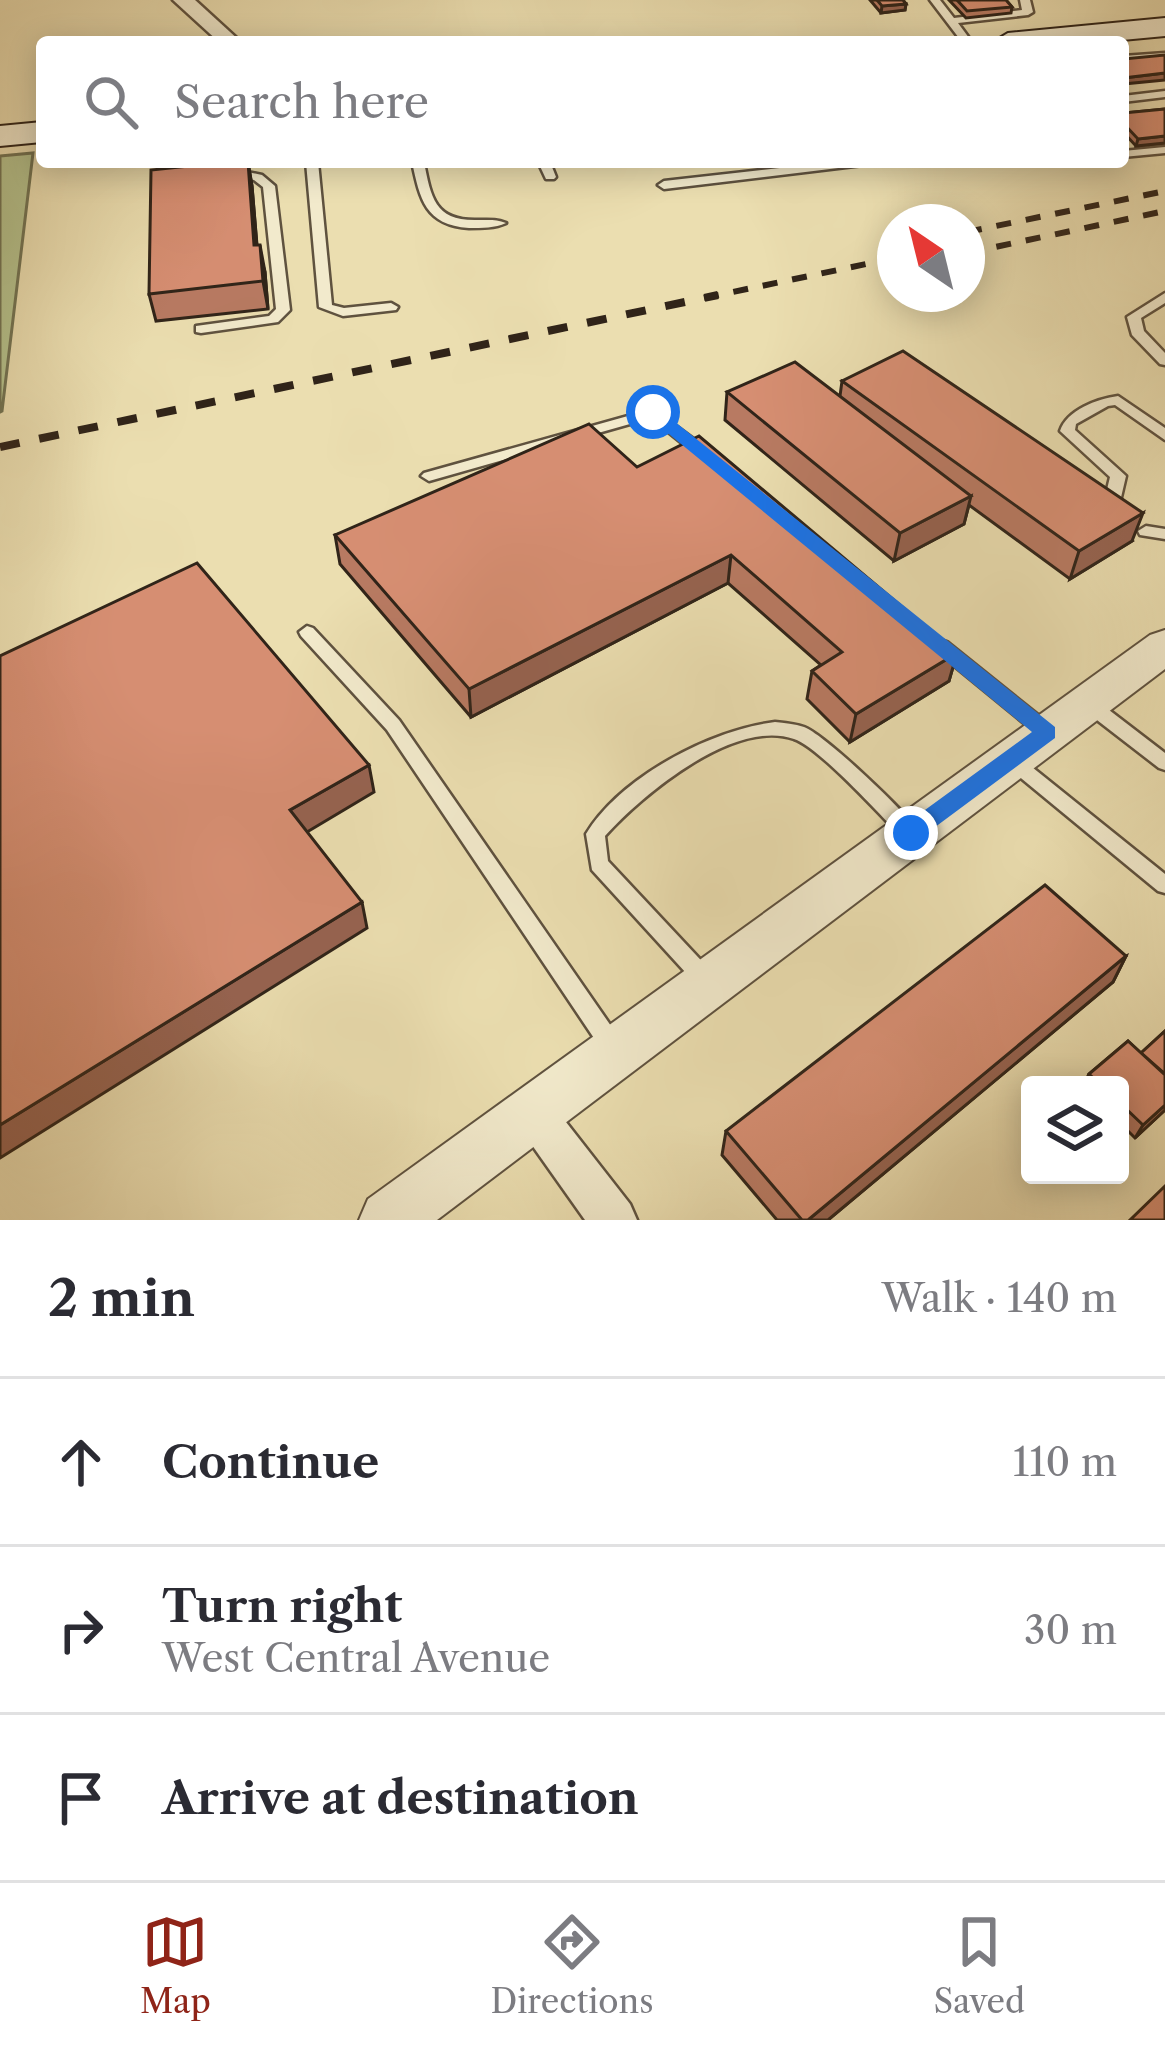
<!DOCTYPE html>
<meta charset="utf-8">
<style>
:root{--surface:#fff;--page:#f2f2f3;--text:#2b2b33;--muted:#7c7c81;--line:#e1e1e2;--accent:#8f2418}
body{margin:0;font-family:"Libre Caslon Text",serif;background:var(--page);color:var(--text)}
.controls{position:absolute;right:36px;bottom:36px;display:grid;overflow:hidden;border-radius:12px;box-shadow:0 6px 30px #0003}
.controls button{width:108px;height:108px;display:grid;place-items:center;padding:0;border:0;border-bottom:3px solid var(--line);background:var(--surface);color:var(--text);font:60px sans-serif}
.compass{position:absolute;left:877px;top:204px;width:108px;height:108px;border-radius:50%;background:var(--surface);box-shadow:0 6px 30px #0003;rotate:325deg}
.stop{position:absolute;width:36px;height:36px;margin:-27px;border:9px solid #1a73e8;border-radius:50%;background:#fff}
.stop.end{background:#1a73e8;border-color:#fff;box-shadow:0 3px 12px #0008}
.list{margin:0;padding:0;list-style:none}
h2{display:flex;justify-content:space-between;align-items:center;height:156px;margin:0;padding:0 48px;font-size:51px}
h2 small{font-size:39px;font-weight:400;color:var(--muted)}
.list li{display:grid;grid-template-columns:78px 1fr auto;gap:36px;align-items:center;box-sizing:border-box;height:168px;padding:0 48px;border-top:3px solid var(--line)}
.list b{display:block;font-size:45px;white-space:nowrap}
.list p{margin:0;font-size:39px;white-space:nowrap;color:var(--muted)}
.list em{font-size:39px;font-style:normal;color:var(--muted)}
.icon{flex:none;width:66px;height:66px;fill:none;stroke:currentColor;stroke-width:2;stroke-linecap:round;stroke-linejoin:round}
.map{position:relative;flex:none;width:1165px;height:1220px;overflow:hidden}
.search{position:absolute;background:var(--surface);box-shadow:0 6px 30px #0003;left:36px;right:36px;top:36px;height:132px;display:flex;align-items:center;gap:30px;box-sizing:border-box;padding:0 42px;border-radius:12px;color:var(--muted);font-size:45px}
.sheet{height:660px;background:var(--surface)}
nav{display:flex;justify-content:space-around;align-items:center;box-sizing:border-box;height:168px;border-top:3px solid var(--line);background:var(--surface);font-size:33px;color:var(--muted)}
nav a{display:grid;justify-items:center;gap:6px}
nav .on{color:var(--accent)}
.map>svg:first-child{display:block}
.green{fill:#b5c28d;stroke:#727353;stroke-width:3}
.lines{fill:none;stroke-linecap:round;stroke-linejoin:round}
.service-casing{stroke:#5f523f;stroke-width:5}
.minor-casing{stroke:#5f523f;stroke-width:5}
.tertiary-casing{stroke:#5f523f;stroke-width:4}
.secondary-casing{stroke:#302419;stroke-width:4}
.service{fill:#f2eacc;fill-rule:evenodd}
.minor{fill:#f2eacc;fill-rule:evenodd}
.tertiary{fill:#f2eacc;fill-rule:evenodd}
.secondary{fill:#f2eacc;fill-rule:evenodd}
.rail-far1{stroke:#302419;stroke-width:6;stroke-dasharray:15 15;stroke-linecap:butt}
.rail{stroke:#302419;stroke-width:8;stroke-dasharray:20 20;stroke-linecap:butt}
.wall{fill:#b87a62;stroke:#302419;stroke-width:3}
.shaded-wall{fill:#966350;stroke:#302419;stroke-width:3}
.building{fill:#d68e72;stroke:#302419;stroke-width:3}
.route{fill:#1a73e8}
</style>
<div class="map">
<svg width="1165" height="1220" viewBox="0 0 1165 1220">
<rect width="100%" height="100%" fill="#ebdeb0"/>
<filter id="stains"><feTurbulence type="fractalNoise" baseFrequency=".00167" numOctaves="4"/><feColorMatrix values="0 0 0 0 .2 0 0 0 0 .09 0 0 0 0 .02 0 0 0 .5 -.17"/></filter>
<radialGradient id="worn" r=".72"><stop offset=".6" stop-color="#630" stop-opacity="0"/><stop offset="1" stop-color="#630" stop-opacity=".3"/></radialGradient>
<!-- green -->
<polygon class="green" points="33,153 2,411 0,412 0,156"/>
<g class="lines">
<defs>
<g id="service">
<polygon points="930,0 940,0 954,18 1022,10 1020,0 1030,0 1033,12 1028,15 958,23 972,42 962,42"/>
<polygon points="1165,53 1165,59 1123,62 1123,56"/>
<polygon points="1165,91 1165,97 1123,102 1123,96"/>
<polygon points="1165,147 1165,153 1123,157 1123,151"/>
<polygon points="306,162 318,162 332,305 344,308 391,303 398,307 396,310 343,316 319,307"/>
<path d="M412,162H424C431,198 435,221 477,220C489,220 496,219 506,223C495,228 482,228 469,228C425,225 420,199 412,162Z"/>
<polygon points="538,162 550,162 556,177 554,179 546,179"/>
<polygon points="833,162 869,162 863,165 664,189 658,185 664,181"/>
<polygon points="233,169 262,175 275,186 290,310 278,322 201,333 196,332 196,326 269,316 276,309 263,187 254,180 229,175 227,173"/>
<polygon points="1165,293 1165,303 1141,318 1144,331 1165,353 1165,365 1160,364 1132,335 1127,317"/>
<path d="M1118,396L1165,428V440L1115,405L1108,406L1076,424L1075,430L1126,476L1119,506L1111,511L1103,506L1110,477L1060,431C1067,410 1097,399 1118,396Z"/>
<polygon points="653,409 707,449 709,452 707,455 697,455 651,418 429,481 421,476 424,473"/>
<polygon points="1146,526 1165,529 1165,539 1140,535 1138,531"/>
<polygon points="307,626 313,628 399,720 620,1039 623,1046 620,1053 612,1056 604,1053 387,730 301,636 299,632"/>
<polygon points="941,640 947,642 1053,727 1056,732 1053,737 1041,737 935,650 933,646 935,642"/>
<polygon points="1090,698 1096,700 1165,753 1165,770 1159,768 1084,710 1081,705 1084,700"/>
<path d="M775,722C784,723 795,724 804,727C825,735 906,812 919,832L917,838L910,840L903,838C881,816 819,747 794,739C734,718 642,795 605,836L608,861L711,971L714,978L711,985L704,987L697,985L592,870L586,834C621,777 710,730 775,722Z"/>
<polygon points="1011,753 1017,755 1165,874 1165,893 1158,891 1005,765 1002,760 1005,755"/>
</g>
<g id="minor">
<polygon points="173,0 195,0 241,42 219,42"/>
<polygon points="532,1093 548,1099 630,1204 637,1220 585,1220 510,1114 516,1099"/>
</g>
<polygon id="tertiary" points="1165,630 1165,669 437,1220 359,1220 368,1199 1150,635"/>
<g id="secondary">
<polygon points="1165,18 1165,36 1101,42 993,42 1008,33"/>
<polygon points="42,122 42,142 0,146 0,126"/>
</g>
</defs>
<!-- service casing -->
<use href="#service" class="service-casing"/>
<!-- minor casing -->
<use href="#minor" class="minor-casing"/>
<!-- tertiary casing -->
<use href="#tertiary" class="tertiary-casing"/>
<!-- secondary casing -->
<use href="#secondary" class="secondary-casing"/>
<!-- service -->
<use href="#service" class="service"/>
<!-- minor -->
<use href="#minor" class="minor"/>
<!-- tertiary -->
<use href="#tertiary" class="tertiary"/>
<!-- secondary -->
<use href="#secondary" class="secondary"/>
<!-- rail-far1 -->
<g class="rail-far1">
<polyline points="967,232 1165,191"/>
<polyline points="967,253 1165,211"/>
<polyline points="704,298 895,258"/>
</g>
<!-- rail -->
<polyline class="rail" points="0,447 718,295"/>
</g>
<!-- wall -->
<g class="wall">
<polygon points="870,0 903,0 906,4 905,10 881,13"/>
<polygon points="949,0 1006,0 1012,7 1011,13 966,18"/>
<polygon points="1165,109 1165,143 1136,146 1123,132 1123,113"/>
<polygon points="248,162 252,186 257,245 265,272 268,309 156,321 149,294"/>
<polygon points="842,381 1132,541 1070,579 969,505 964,524 894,561 725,420 727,392 840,396"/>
<polygon points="637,467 957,653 949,681 850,742 807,699 812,671 821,665 728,583 471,717 340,564 335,535"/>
<polygon points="1126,956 1113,982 828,1220 777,1220 722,1155 726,1131"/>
<polygon points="1165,1031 1165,1110 1135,1138 1120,1123 1120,1085 1083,1085 1089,1074 1128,1041 1141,1053"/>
</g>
<!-- shaded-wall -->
<g class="shaded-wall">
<polygon points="906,4 905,10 881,13 882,6"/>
<polygon points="1165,73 1165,80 1123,84 1123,78"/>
<polygon points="1165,136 1165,143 1136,146 1138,139"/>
<polygon points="248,162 252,186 259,272 254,245"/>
<polygon points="260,245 265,272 268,309 263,281"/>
<polygon points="971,496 964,524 894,561 900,533"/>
<polygon points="1143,513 1132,541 1070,579 1079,551"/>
<polygon points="731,555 728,583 471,717 469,689"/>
<polygon points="957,653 949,681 850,742 856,714"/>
<polygon points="369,765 374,792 297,838 290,810"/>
<polygon points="362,902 367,928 0,1158 0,1125"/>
<polygon points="1126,956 1113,982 828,1220 808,1220"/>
<polygon points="1165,1105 1165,1110 1135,1138 1143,1125"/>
</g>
<!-- building -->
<g class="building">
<polygon points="877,0 903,0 906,4 882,6"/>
<polygon points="957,0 1006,0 1012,7 967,11"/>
<polygon points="1165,55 1165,73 1123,78 1123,59"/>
<polygon points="1165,109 1165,136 1138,139 1123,123 1123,113"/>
<polygon points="227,162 248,162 254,245 260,245 263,281 149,294 151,170"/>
<polygon points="903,351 1143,513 1079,551 842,381"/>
<polygon points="795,362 971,496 900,533 727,392"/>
<polygon points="589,424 637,467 699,436 957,653 856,714 812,671 842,652 731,555 469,689 335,535"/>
<polygon points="197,563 369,765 290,810 362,902 0,1125 0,656"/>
<polygon points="1045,885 1126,956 808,1220 802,1220 726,1131"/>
<polygon points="1165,1031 1165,1074 1141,1053"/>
<polygon points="1128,1041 1165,1075 1165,1105 1143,1125 1120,1103 1120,1085 1101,1085 1089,1074"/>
<polygon points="1165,1186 1165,1220 1130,1220"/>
</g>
<!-- route -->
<polygon class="route" points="647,409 659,409 1055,727 1055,738 919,839 903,839 903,826 1032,732 647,416"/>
<rect width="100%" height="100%" filter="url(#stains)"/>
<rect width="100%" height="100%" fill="url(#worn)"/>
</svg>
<div class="controls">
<button><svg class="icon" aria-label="layers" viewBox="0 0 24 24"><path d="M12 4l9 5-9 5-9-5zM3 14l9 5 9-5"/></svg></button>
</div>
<svg class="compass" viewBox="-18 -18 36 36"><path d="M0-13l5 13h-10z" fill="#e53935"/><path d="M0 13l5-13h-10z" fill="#7c7c81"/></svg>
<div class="stop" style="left:653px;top:412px"></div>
<div class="stop end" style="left:911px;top:833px"></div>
<div class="search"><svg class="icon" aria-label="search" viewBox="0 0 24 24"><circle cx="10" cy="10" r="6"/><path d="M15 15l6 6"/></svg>Search here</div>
</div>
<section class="sheet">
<h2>2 min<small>Walk · 140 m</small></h2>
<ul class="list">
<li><svg class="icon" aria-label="ahead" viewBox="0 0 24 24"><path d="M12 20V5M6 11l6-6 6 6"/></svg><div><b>Continue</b></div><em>110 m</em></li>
<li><svg class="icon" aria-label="right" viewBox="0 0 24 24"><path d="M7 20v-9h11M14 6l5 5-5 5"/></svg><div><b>Turn right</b><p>West Central Avenue</p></div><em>30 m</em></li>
<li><svg class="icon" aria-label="arrive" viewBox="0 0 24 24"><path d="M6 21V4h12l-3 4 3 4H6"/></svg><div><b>Arrive at destination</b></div></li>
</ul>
</section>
<nav>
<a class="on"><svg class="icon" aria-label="map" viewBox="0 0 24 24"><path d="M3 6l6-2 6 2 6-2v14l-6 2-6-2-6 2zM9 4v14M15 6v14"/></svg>Map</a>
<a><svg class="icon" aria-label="directions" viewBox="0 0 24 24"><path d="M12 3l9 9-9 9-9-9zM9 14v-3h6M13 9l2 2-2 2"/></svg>Directions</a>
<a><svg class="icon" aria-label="saved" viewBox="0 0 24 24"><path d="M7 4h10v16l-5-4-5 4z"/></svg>Saved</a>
</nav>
